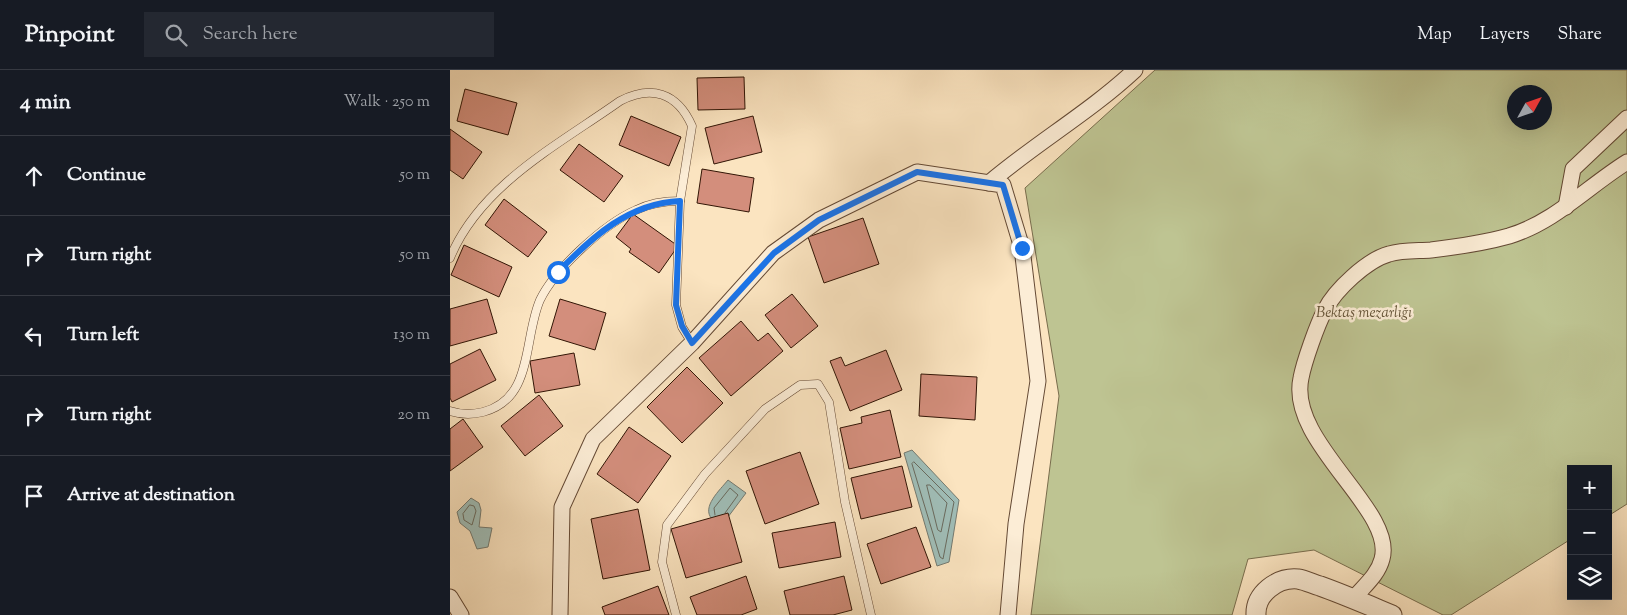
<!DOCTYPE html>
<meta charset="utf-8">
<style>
:root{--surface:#171b24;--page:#242831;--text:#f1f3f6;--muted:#9ea1a6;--line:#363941}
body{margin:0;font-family:"Sorts Mill Goudy",serif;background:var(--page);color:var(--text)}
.controls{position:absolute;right:15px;bottom:15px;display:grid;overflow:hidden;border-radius:0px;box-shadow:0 5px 20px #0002}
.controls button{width:45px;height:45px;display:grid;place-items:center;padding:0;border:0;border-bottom:1px solid var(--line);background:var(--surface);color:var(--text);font:25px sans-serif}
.compass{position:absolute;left:1057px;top:15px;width:45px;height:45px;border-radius:50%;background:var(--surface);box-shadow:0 5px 20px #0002;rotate:50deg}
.stop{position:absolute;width:15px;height:15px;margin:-11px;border:4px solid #1a73e8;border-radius:50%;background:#fff}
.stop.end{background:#1a73e8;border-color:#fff;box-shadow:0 1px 5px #0008}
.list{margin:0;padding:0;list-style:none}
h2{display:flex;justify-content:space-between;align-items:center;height:65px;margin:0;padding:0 20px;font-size:21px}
h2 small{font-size:16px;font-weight:400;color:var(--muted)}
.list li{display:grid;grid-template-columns:32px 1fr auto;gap:15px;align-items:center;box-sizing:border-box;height:80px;padding:0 20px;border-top:1px solid var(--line)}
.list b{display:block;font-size:19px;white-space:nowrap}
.list em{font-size:16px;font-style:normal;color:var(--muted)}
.icon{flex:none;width:28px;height:28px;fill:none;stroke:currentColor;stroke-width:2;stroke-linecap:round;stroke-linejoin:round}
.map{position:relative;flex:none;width:1177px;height:545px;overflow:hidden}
header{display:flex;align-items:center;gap:30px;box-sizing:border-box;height:70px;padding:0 25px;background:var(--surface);border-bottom:1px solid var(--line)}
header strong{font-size:24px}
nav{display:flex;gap:28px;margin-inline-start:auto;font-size:18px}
.search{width:350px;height:45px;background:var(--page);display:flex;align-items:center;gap:12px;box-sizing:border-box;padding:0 18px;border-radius:0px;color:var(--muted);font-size:19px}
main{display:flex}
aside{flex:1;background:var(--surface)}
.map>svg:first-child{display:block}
.green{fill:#bec492;stroke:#786c4c;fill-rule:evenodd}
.water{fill:#a0beb8;stroke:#747a70}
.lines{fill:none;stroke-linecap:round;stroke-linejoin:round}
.shore{stroke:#696a5e;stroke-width:1}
.building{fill:#d38e7c;stroke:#321505}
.service-casing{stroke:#644934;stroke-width:9}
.minor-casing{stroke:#644934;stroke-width:17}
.tertiary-casing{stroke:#644934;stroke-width:21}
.service{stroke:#fcedd6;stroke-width:8}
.minor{stroke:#fcedd6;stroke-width:15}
.tertiary{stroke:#fcedd6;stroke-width:19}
.route{stroke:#1a73e8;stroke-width:6}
.labels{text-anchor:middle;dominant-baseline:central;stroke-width:5;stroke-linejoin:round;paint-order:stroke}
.park-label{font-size:15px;font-style:italic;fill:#635236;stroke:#fcedd6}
</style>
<header>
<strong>Pinpoint</strong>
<div class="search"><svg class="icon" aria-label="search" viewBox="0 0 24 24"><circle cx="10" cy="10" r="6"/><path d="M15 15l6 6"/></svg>Search here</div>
<nav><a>Map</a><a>Layers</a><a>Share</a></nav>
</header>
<main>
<aside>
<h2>4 min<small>Walk · 250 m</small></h2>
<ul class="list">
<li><svg class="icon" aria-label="ahead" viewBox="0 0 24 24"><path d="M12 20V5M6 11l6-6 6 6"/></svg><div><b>Continue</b></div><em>50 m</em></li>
<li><svg class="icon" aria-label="right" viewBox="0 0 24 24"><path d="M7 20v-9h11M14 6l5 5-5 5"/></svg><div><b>Turn right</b></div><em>50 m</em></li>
<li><svg class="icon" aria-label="left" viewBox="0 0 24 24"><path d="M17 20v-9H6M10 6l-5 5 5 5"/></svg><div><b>Turn left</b></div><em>130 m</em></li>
<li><svg class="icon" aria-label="right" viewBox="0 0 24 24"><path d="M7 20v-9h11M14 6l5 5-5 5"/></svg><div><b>Turn right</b></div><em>20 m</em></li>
<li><svg class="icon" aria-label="arrive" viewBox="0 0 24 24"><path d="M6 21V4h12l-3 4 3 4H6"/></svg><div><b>Arrive at destination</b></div></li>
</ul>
</aside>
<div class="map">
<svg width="1177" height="545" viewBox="0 0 1177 545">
<rect width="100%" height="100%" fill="#fbe4c0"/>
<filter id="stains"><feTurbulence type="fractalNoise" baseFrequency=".004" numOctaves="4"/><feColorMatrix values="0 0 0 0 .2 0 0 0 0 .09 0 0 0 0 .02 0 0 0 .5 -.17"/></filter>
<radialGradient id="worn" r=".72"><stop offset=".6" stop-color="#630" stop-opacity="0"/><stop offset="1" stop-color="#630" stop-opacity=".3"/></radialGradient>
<!-- green -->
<path class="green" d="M705,0H1177V434L1158,446V399H1121V469L1001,545H993L864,480L798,489L782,545H581L609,326L575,118ZM1064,22H1094V52H1064Z"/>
<!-- water -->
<g class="water">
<polygon points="462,380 509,430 499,492 487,496 454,383"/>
<path d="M278,410L296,423L278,447L262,449C251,437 270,420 278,410Z"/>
<polygon points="21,428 29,433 31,440 29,457 42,458 38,477 27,479 20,461 10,453 7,442"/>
</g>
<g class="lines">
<!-- shore -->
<g class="shore">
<polygon points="464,392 504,432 493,489 490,487 462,394"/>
<polygon points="477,415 480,415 497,433 491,462 488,460"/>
<polygon points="20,435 24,436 26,441 22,455 14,450 13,444"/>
<polyline points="265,445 264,438 280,418 288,425 275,443"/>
</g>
</g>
<!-- building -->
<g class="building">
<polygon points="294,7 295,39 248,40 247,8"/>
<polygon points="15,19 67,33 58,65 7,51"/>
<polygon points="181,46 231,67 219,96 169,75"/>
<polygon points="303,46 312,82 264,94 255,58"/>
<polygon points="0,59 32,82 13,109 0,100"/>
<polygon points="129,74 173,106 154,132 110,100"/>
<polygon points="252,99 304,108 299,142 247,133"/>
<polygon points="54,129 97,162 78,187 35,155"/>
<polygon points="183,144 228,176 209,203 179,182 181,179 166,167"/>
<polygon points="413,148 429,194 374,213 358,167"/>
<polygon points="14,175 62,197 49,227 1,205"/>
<polygon points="342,224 368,256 341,278 315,245"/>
<polygon points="37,229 47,263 0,276 0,239"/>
<polygon points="110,229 156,243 145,280 99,266"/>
<polygon points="291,251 308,271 318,263 333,281 281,326 249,288"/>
<polygon points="30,279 46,310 2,332 0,328 0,294"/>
<polygon points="436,280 452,320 400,341 380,291 391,287 395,296"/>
<polygon points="124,283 130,315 85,323 80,291"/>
<polygon points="237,297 273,333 232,373 197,337"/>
<polygon points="471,304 527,307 525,350 469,346"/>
<polygon points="89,325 113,356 75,386 51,356"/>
<polygon points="440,340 451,387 399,399 390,358 412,353 411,347"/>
<polygon points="13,349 33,377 0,401 0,359"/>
<polygon points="179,357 221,386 188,433 147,404"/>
<polygon points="350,382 369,434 315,454 296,401"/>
<polygon points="452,396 462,437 411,449 401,408"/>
<polygon points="188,439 200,500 153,509 141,449"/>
<polygon points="278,443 292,492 236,508 221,459"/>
<polygon points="385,452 391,487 329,498 322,463"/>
<polygon points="466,457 481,497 431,514 417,474"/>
<polygon points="296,506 307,539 291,545 247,545 240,527"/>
<polygon points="394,506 402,540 383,545 340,545 334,521"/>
<polygon points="208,516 219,545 155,545 152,537"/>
</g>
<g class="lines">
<defs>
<g id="service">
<path d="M0,188C30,115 108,75 170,31C201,15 227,22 242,56L230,131L226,235L232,257L242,273"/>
<path d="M0,341C12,345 21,345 33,342C84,329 73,269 90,230C105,199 154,154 186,140C200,133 215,131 230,131"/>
<polyline points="226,545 212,492 217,455 255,404 315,339 350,315 368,314 379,332 395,432 421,545"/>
</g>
<g id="minor">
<path d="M539,113C586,73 640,42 685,0"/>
<polyline points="1116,137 1123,99 1177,48"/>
<polyline points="0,527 11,545"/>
<path d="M904,528C914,516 928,505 932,489C946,440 837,372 851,308C854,292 867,255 875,240C885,220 917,190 939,184C952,180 968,181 981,180C1007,177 1034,173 1059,166C1105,152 1137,117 1177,92"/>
<polyline points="110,545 112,437 143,369 242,273 323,183 369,150 467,102 553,115 572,178 588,311 566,454 558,545"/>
</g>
<path id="tertiary" d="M806,545C805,524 827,507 848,509C855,510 863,514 870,516C895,525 918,535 942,545"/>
</defs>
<!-- service casing -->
<use href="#service" class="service-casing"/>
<!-- minor casing -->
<use href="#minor" class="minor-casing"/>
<!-- tertiary casing -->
<use href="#tertiary" class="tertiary-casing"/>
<!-- service -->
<use href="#service" class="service"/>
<!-- minor -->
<use href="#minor" class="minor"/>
<!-- tertiary -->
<use href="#tertiary" class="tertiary"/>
</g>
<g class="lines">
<!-- route -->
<path class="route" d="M108,202C142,167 179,133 230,131L226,235L232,256L242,273L324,183L369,150L467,102L553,115L572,178"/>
</g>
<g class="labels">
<!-- park labels -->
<g class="park-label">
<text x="914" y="243">Bektaş mezarlığı</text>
</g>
</g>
<rect width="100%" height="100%" filter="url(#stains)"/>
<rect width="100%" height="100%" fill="url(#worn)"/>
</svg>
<div class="controls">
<button>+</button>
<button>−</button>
<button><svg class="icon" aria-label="layers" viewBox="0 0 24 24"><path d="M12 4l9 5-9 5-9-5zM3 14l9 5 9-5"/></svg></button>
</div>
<svg class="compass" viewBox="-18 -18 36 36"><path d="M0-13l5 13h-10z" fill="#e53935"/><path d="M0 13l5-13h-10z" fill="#9ea1a6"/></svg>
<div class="stop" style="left:108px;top:202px"></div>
<div class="stop end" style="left:572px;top:178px"></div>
</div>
</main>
